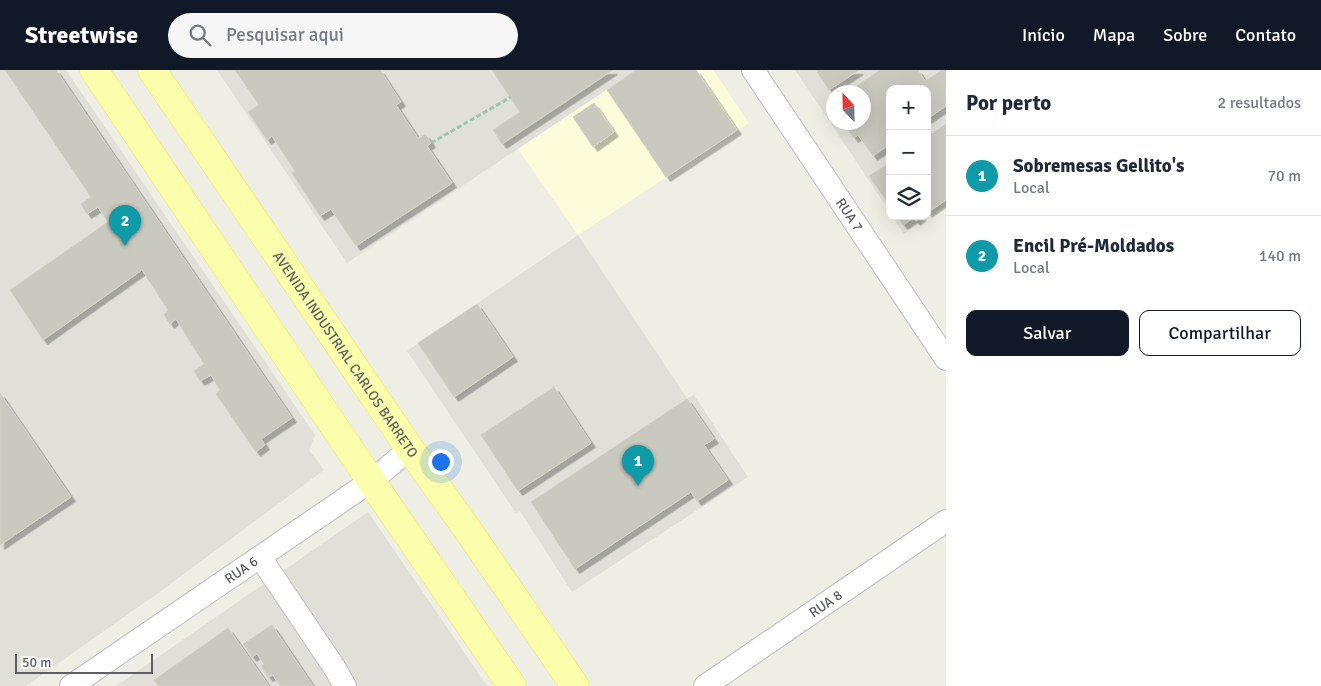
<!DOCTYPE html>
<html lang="pt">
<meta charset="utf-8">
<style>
:root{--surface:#fff;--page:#f6f6f7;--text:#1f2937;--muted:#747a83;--line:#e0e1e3;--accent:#111827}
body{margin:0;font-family:Signika,sans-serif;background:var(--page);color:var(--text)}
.controls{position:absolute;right:15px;top:15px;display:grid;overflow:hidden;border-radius:10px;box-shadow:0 5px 20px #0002}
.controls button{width:45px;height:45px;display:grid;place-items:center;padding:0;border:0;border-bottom:1px solid var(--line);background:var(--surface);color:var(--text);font:25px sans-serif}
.compass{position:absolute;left:826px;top:15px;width:45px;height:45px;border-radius:50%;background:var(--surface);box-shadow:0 5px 20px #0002;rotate:338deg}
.scale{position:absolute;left:15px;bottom:12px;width:138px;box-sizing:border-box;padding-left:5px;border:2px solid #5c5e65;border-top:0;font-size:14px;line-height:18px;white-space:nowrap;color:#5c5e65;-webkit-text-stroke:4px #fff;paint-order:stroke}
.you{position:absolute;left:440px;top:391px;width:18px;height:18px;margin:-12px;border:4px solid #fff;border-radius:50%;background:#1a73e8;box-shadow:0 0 0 8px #1a73e833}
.badge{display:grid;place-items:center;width:32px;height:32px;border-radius:50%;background:var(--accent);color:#fff;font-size:16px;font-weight:700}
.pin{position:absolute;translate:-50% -41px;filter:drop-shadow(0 1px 2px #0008)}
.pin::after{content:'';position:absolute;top:26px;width:18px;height:15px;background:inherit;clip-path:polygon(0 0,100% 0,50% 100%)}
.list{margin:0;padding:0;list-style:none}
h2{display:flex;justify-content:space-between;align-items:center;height:65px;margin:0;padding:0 20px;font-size:21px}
h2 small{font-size:16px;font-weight:400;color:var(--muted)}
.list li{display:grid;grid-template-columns:32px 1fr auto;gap:15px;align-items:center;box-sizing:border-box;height:80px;padding:0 20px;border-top:1px solid var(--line)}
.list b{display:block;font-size:19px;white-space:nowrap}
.list p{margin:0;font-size:16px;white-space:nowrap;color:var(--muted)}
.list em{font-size:16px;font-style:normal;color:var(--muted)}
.actions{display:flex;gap:10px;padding:15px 20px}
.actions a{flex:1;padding:11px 0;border:1px solid var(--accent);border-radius:10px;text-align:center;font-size:18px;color:var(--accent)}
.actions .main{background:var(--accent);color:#fff}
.icon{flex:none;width:28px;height:28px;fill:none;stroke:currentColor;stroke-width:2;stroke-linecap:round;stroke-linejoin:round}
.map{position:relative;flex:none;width:946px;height:616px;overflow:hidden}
header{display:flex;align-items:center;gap:30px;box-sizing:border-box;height:70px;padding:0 25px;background:var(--accent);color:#fff}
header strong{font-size:24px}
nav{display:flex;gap:28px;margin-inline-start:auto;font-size:18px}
.search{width:350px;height:45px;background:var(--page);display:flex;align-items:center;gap:12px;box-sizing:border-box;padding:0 18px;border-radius:28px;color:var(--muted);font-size:19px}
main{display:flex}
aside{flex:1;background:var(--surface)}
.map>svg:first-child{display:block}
.commercial{fill:#fdfcda}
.industrial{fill:#e0e0d9;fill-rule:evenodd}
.building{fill:#c9c9c0;stroke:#d3d1c3;filter:url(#shadow)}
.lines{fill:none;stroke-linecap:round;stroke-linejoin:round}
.minor-casing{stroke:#bcbdc3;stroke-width:24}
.major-casing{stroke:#f0e35c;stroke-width:29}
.path{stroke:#9ac7b0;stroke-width:3;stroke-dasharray:5 2.5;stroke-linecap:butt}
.minor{stroke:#fff;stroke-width:22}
.major{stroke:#fbfeaa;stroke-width:28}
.labels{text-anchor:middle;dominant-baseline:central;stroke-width:4;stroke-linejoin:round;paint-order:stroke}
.street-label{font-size:14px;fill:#5c5e65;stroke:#fff}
</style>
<header>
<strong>Streetwise</strong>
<div class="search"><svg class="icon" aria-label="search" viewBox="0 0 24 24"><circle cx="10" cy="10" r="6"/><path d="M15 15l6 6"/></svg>Pesquisar aqui</div>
<nav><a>Início</a><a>Mapa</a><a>Sobre</a><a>Contato</a></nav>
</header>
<main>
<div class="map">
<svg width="946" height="616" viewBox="0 0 946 616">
<defs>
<filter id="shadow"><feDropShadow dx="4.5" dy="4.5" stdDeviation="0" flood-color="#0004"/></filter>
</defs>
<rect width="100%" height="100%" fill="#efeee4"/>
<!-- commercial -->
<polygon class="commercial" points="636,0 713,0 749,53 578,165 518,79"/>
<!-- industrial -->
<g class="industrial">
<polygon points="0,0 66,0 315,365 309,380 324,400 154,526 26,616 0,616"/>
<polygon points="217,0 636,0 347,193"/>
<path d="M795,0H946V136L904,164L892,146H927V19H890V142ZM834,22H864V52H834Z"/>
<polygon points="578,165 687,328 694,325 748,407 572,522 520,441 516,443 407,281"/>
<polygon points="368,442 487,616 116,616"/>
</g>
<!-- building -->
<g class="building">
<polygon points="5,0 56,0 292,348 261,369 265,375 256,382 216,324 220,320 211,305 200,311 194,301 204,294 176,249 170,254 164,245 168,240 142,200 43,270 10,220 108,152 98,137 87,144 81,134 91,127"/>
<polygon points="235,0 380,0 401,32 396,35 418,68 425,64 431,73 427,76 452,113 356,176 331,139 320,146 292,103 295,101 272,66 267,70 248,42 259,35"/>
<polygon points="492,0 613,0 502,74 493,60 520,42"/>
<polygon points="636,0 696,0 737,60 666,107 607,20"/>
<polygon points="816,0 859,0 829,20"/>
<polygon points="880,0 918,0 925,11 942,0 946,0 946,36 927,49 927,19 890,19 890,74 873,86 858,65 854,68 844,54 864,52 864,22 848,22"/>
<polygon points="594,33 614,62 593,77 573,47"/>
<polygon points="946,54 946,130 927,143 927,67"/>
<polygon points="890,93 890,136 869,106"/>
<polygon points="897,146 922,146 916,151 913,148 903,155"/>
<polygon points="477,234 513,287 454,327 418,273"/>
<polygon points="554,317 591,373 518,421 481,365"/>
<polygon points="0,323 71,427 0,475"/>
<polygon points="687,329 714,369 704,375 728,410 697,431 691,422 575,499 531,432"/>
<polygon points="272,555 313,616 280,616 273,605 268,607 261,596 264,594 257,584 252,587 243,574"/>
<polygon points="228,558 269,616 158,616 154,610"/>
</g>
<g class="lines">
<defs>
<g id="minor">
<path id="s1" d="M753,0L946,289"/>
<polyline points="260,487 334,597 345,616"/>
<path id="s2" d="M71,616L371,411L410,379"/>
<path id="s3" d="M705,616L946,451"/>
</g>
<g id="major">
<polyline points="94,0 371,411 512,616"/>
<path id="s4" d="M152,0L410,379L472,466L575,616"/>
</g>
</defs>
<!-- minor casing -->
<use href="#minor" class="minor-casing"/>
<!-- major casing -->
<use href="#major" class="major-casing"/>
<!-- path -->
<polyline class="path" points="431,73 511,27"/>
<!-- minor -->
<use href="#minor" class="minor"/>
<!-- major -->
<use href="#major" class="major"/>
</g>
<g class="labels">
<!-- street labels -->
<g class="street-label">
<text stroke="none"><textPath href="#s1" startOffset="174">RUA 7</textPath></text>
<text stroke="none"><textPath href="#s4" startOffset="344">AVENIDA INDUSTRIAL CARLOS BARRETO</textPath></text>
<text stroke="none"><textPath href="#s2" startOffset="206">RUA 6</textPath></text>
<text stroke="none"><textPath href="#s3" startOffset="146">RUA 8</textPath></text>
</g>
</g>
</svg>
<div class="controls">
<button>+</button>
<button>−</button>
<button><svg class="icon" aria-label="layers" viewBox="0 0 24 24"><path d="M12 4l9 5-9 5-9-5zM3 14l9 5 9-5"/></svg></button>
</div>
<svg class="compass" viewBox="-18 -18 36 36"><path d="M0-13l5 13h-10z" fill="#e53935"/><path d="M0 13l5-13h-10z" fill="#747a83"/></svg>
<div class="scale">50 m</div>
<div class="you"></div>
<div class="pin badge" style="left:638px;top:416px;background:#0f9aa8">1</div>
<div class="pin badge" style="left:125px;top:176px;background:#0f9aa8">2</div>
</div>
<aside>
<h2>Por perto<small>2 resultados</small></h2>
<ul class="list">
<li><span class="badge" style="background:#0f9aa8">1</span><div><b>Sobremesas Gellito's</b><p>Local</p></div><em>70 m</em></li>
<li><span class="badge" style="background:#0f9aa8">2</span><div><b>Encil Pré-Moldados</b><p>Local</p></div><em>140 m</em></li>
</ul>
<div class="actions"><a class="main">Salvar</a><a>Compartilhar</a></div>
</aside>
</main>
